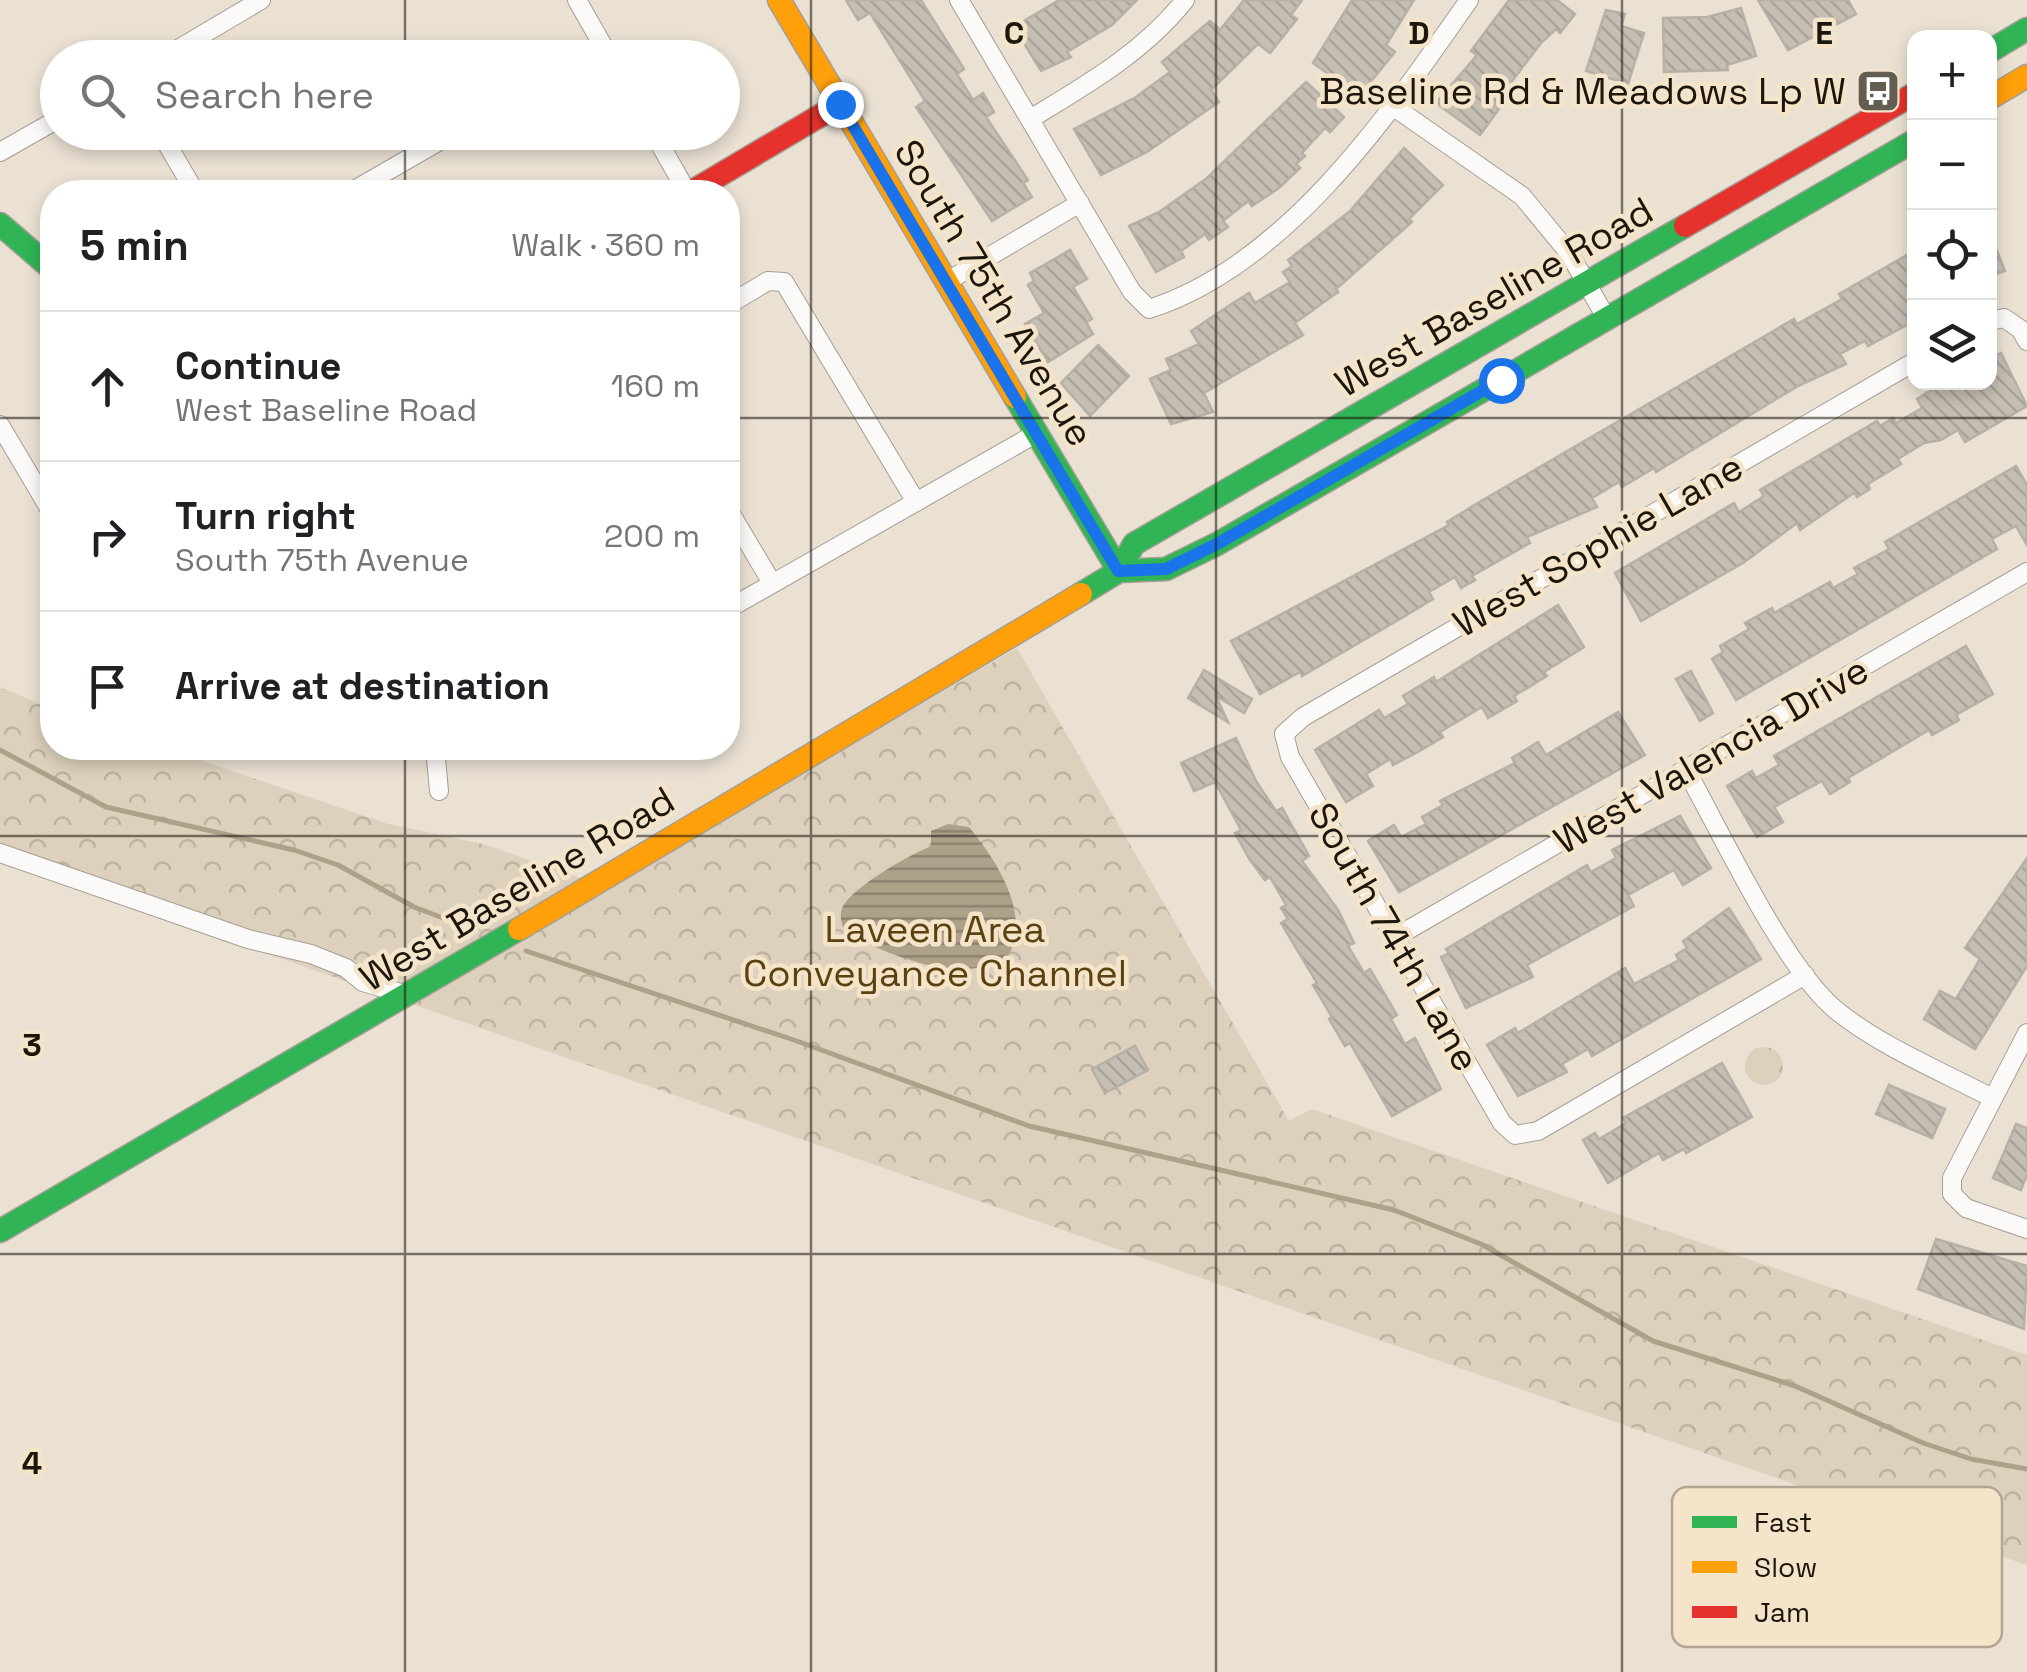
<!DOCTYPE html>
<meta charset="utf-8">
<style>
:root{--surface:#fff;--page:#f2f2f2;--text:#202124;--muted:#757577;--line:#e0e0e0}
body{margin:0;font-family:"Space Grotesk",sans-serif;background:var(--page);color:var(--text)}
.controls{position:absolute;right:30px;top:30px;display:grid;overflow:hidden;border-radius:20px;box-shadow:0 5px 15px #0003}
.controls button{width:90px;height:90px;display:grid;place-items:center;padding:0;border:0;border-bottom:2px solid var(--line);background:var(--surface);color:var(--text);font:50px sans-serif}
.stop{position:absolute;width:30px;height:30px;margin:-22px;border:8px solid #1a73e8;border-radius:50%;background:#fff}
.stop.end{background:#1a73e8;border-color:#fff;box-shadow:0 2px 10px #0008}
.list{margin:0;padding:0;list-style:none}
h2{display:flex;justify-content:space-between;align-items:center;height:130px;margin:0;padding:0 40px;font-size:42px}
h2 small{font-size:32px;font-weight:400;color:var(--muted)}
.list li{display:grid;grid-template-columns:65px 1fr auto;gap:30px;align-items:center;box-sizing:border-box;height:150px;padding:0 40px;border-top:2px solid var(--line)}
.list b{display:block;font-size:38px;white-space:nowrap}
.list p{margin:0;font-size:32px;white-space:nowrap;color:var(--muted)}
.list em{font-size:32px;font-style:normal;color:var(--muted)}
.icon{flex:none;width:55px;height:55px;fill:none;stroke:currentColor;stroke-width:2;stroke-linecap:round;stroke-linejoin:round}
.map{position:relative;flex:none;width:2027px;height:1672px;overflow:hidden}
.search{position:absolute;background:var(--surface);box-shadow:0 5px 15px #0003;left:40px;top:40px;width:700px;height:110px;display:flex;align-items:center;gap:25px;box-sizing:border-box;padding:0 35px;border-radius:55px;color:var(--muted);font-size:38px}
.panel{position:absolute;background:var(--surface);box-shadow:0 5px 15px #0003;left:40px;top:180px;width:700px;height:580px;border-radius:40px}
.map>svg:first-child{display:block}
.forest{fill:url(#forest-crowns)}
.water{fill:url(#water-rules)}
.lines{fill:none;stroke-linecap:round;stroke-linejoin:round}
.stream{stroke:#aea18a;stroke-width:5}
.building{fill:url(#building-back-hatch);stroke:#b7b0a5;stroke-width:2.5}
.street-casing{stroke:#a59e94;stroke-width:20}
.fast-casing{stroke:#a59e94;stroke-width:25}
.slow-casing{stroke:#a59e94;stroke-width:25}
.jam-casing{stroke:#a59e94;stroke-width:25}
.street{stroke:#fcfaf8;stroke-width:18}
.fast{stroke:#30b455;stroke-width:22}
.slow{stroke:#ff9f0a;stroke-width:22}
.jam{stroke:#e5322d;stroke-width:22}
.route{stroke:#1a73e8;stroke-width:12}
.grid{fill:none;stroke:#1c160d;stroke-width:2.5;stroke-opacity:0.55}
.labels{text-anchor:middle;dominant-baseline:central;stroke-width:9;stroke-linejoin:round;paint-order:stroke}
.poi-label{font-size:38px;fill:#1c160d;stroke:#f4e4c9;text-anchor:end}
.street-label{font-size:38px;fill:#1c160d;stroke:#f4e4c9}
.park-label{font-size:38px;fill:#5a410f;stroke:#f4e4c9}
.key{fill:#f4e4c9;stroke:#b3a691;stroke-width:2.5}
.key-label{font-size:28px;fill:#1c160d}
.grid-label{font-size:32px;text-anchor:middle;font-weight:bold;fill:#1c160d;stroke:#f4e4c9;stroke-width:9;stroke-linejoin:round;paint-order:stroke}
</style>
<div class="map">
<svg width="2027" height="1672" viewBox="0 0 2027 1672">
<defs>
<pattern id="forest-crowns" width="20" height="18" patternUnits="userSpaceOnUse" patternTransform="scale(2.5)"><rect width="20" height="18" fill="#ddd1bd"/><path d="M2 6a3 3 0 1 1 6 0M12 15a3 3 0 1 1 6 0" fill="none" stroke="#bdb3a1"/></pattern>
<pattern id="water-rules" width="6" height="5" patternUnits="userSpaceOnUse" patternTransform="scale(2.5)"><rect width="6" height="5" fill="#aea18a"/><path d="M0 2.5h6" fill="none" stroke="#8d826f"/></pattern>
<pattern id="building-back-hatch" width="6" height="6" patternUnits="userSpaceOnUse" patternTransform="scale(2.5)"><rect width="6" height="6" fill="#c5beb3"/><path d="M-1 5l2 2M0 0l6 6M5-1l2 2" fill="none" stroke="#a9a399"/></pattern>
</defs>
<rect width="100%" height="100%" fill="#eae1d3"/>
<!-- forest -->
<g class="forest">
<polygon points="1017,648 1289,1121 1312,1109 2027,1355 2027,1565 0,861 0,687 52,709 52,748 165,748 385,823 487,845 608,888"/>
<circle cx="1764" cy="1066" r="19"/>
</g>
<!-- water -->
<path class="water" d="M948,824L969,827C997,861 1036,920 1004,962C949,981 895,957 845,933C841,923 838,912 845,903C860,883 909,855 931,846V831Z"/>
<g class="lines">
<!-- stream -->
<g class="stream">
<polyline points="0,750 106,807 294,850 338,865 414,907 472,929"/>
<polyline points="526,951 794,1040 1029,1126 1394,1210 1481,1244 1653,1341 1795,1386 1923,1443 1971,1459 2027,1469"/>
</g>
</g>
<!-- building -->
<g class="building">
<polygon points="846,0 921,0 964,69 957,74 973,100 983,93 994,112 986,117 1028,180 1023,183 1032,197 992,221 916,107 925,101 870,13 858,20"/>
<polygon points="1059,0 1137,0 1112,25 1067,52 1071,57 1041,71 1014,27"/>
<polygon points="1244,0 1302,0 1291,15 1297,19 1270,53 1258,44 1211,90 1219,102 1147,152 1101,175 1074,129 1136,97 1170,72 1162,62 1210,21 1220,30"/>
<polygon points="1352,0 1414,0 1386,45 1395,52 1359,96 1313,63"/>
<polygon points="1509,0 1557,0 1575,14 1560,33 1556,29 1541,43 1494,105 1499,109 1480,135 1436,103 1477,55 1471,51"/>
<polygon points="1758,0 1848,0 1856,14 1788,50"/>
<polygon points="1741,8 1756,56 1727,65 1728,70 1664,72 1663,18 1707,17"/>
<polygon points="1606,10 1625,14 1621,26 1644,33 1628,84 1586,71"/>
<polygon points="1306,82 1344,117 1330,132 1325,128 1302,153 1305,156 1296,164 1300,168 1279,188 1252,206 1248,201 1223,221 1228,227 1209,240 1205,234 1181,251 1184,257 1156,272 1129,226 1159,212 1207,178"/>
<polygon points="1404,148 1443,185 1409,219 1412,222 1336,289 1338,292 1295,323 1303,335 1204,393 1213,412 1171,424 1150,379 1171,370 1166,359 1199,344 1191,331 1233,303 1249,293 1255,303 1290,282 1283,272 1292,266 1288,260 1350,211"/>
<polygon points="1990,233 2005,271 1990,276"/>
<polygon points="1070,250 1087,279 1073,287 1092,319 1086,322 1093,334 1048,362 1025,324 1044,313 1028,285 1034,281 1030,273"/>
<polygon points="1914,251 1914,321 1868,346 1865,341 1840,354 1846,364 1798,386 1656,472 1654,468 1622,487 1619,482 1592,498 1597,507 1527,537 1530,543 1472,576 1475,580 1461,588 1455,577 1429,592 1433,599 1400,619 1302,676 1300,672 1260,694 1231,641 1449,525 1447,522 1476,504 1794,319 1797,324 1842,299 1839,294"/>
<polygon points="1098,345 1129,376 1090,416 1061,383"/>
<polygon points="2001,353 2027,406 1965,442 1958,430 1941,440 1924,443 1898,459 1901,464 1868,484 1870,489 1857,497 1854,493 1800,530 1797,523 1743,563 1641,621 1615,573 1734,503 1739,512 1764,496 1760,490 1877,421 1880,426 1893,418 1896,423 1922,408 1917,399 1928,392 1948,382 1990,382 1990,359"/>
<polygon points="2016,466 2027,485 2027,545 2016,526 1992,539 1997,549 1736,700 1712,659 1723,652 1720,646 1749,629 1745,623 1772,608 1774,613 1830,582 1833,588 1858,574 1854,568 1889,549 1885,542"/>
<polygon points="1558,605 1584,647 1544,672 1547,676 1514,696 1517,701 1488,718 1482,707 1440,732 1443,737 1418,752 1393,765 1390,759 1366,774 1373,786 1346,802 1315,750 1379,710 1384,718 1408,704 1403,696 1434,677 1436,682"/>
<polygon points="1966,646 1993,694 1956,715 1959,720 1932,735 1929,730 1848,778 1850,782 1830,794 1822,781 1774,807 1783,822 1757,837 1727,786 1752,771 1756,778 1779,765 1774,756"/>
<polygon points="1204,670 1252,699 1244,713 1216,696 1228,722 1188,698"/>
<polygon points="1691,671 1713,713 1700,721 1676,679"/>
<polygon points="1618,712 1645,755 1399,892 1368,841 1394,825 1401,837 1426,824 1422,817 1443,805 1440,801 1515,763 1512,758 1538,742 1546,755"/>
<polygon points="1236,738 1256,781 1276,811 1282,808 1309,856 1302,861 1338,910 1354,943 1348,946 1364,973 1370,969 1397,1015 1391,1019 1405,1044 1415,1038 1441,1089 1392,1116 1350,1043 1345,1046 1329,1019 1332,1017 1313,985 1317,983 1281,923 1288,919 1281,908 1286,905 1270,877 1265,880 1250,860 1235,833 1241,830 1215,782 1194,791 1181,763"/>
<polygon points="1680,816 1711,868 1683,885 1674,870 1628,895 1634,906 1527,965 1533,977 1466,1008 1441,957 1449,953 1446,949 1587,865 1591,872 1616,858 1612,850"/>
<polygon points="2027,858 2027,966 1975,1049 1924,1019 1940,991 1956,999 1980,959 1965,948"/>
<polygon points="1729,908 1761,959 1592,1056 1588,1049 1562,1064 1567,1072 1518,1096 1487,1045 1515,1028 1518,1033 1625,968 1634,984 1679,960 1676,955 1687,948 1683,941"/>
<polygon points="1135,1046 1148,1070 1105,1093 1092,1069"/>
<polygon points="1722,1063 1752,1117 1686,1153 1684,1149 1663,1160 1659,1153 1608,1183 1583,1140 1595,1133 1599,1139 1626,1123 1623,1118"/>
<polygon points="1889,1085 1945,1109 1932,1138 1876,1114"/>
<polygon points="2016,1124 2027,1128 2027,1175 2021,1190 1993,1178"/>
<polygon points="1936,1239 2027,1266 2024,1329 1918,1289"/>
</g>
<g class="lines">
<defs>
<g id="street">
<polyline points="577,0 610,58"/>
<path d="M959,0L1132,292L1149,309C1287,265 1390,113 1469,0"/>
<polyline points="163,58 261,0"/>
<polyline points="1394,107 1522,196 1569,253 1607,319"/>
<path d="M1030,119C1086,85 1144,52 1185,0"/>
<polyline points="160,132 195,192"/>
<polyline points="653,132 687,192"/>
<polyline points="0,152 58,119"/>
<polyline points="351,192 455,132"/>
<polyline points="946,282 1080,203"/>
<polyline points="728,305 768,281 784,282 916,502"/>
<polyline points="1990,321 2004,318 2020,329 2027,341"/>
<polyline points="0,425 52,513"/>
<polyline points="728,509 772,583"/>
<polyline points="728,609 1037,433"/>
<polyline points="435,748 439,791"/>
<path d="M1686,770C1722,834 1784,968 1837,1011C1882,1047 1941,1071 1992,1098"/>
<polyline points="0,853 248,939 311,954 346,968 363,982 407,995"/>
<polyline points="1394,938 2027,572"/>
<polyline points="1805,975 1538,1131 1515,1135 1502,1123 1290,757 1284,734 1303,717 1914,362"/>
<polyline points="2027,1033 1952,1178 1952,1194 1966,1208 2027,1229"/>
</g>
<g id="fast">
<polyline points="1990,51 2027,29"/>
<polyline points="0,224 52,269"/>
<polyline points="1015,397 1119,571"/>
<polyline points="1119,571 1134,544 1685,226"/>
<polyline points="1081,594 1119,571 1166,569 1217,544 1914,141"/>
<polyline points="0,1231 519,929"/>
</g>
<g id="slow">
<polyline points="779,0 1015,397"/>
<polyline points="1990,98 2027,76"/>
<polyline points="519,929 1081,594"/>
</g>
<g id="jam">
<polyline points="691,192 840,104"/>
<polyline points="1685,226 1914,94"/>
</g>
</defs>
<!-- street casing -->
<use href="#street" class="street-casing"/>
<!-- fast casing -->
<use href="#fast" class="fast-casing"/>
<!-- slow casing -->
<use href="#slow" class="slow-casing"/>
<!-- jam casing -->
<use href="#jam" class="jam-casing"/>
<!-- street -->
<use href="#street" class="street"/>
<!-- fast -->
<use href="#fast" class="fast"/>
<!-- slow -->
<use href="#slow" class="slow"/>
<!-- jam -->
<use href="#jam" class="jam"/>
</g>
<g class="lines">
<!-- route -->
<polyline class="route" points="840,104 1118,571 1166,569 1217,544 1501,380"/>
</g>
<!-- grid -->
<path class="grid" d="M405,0V58M811,0V1672M1216,0V1672M1622,0V1672M405,132V192M0,418H52M728,418H2027M405,748V1672M0,836H2027M0,1254H2027"/>
<!-- icons -->
<defs>
<symbol id="bus-square" viewBox="-11 -11 22 22"><rect x="-9" y="-9" width="18" height="18" rx="4" fill="#645d52" stroke="#f4e4c9"/><path d="M-5-6H5V4H4V6H2V4H-2V6H-4V4H-5ZM-3.5-4V0h7V-4ZM-3.5 1.2v1.5H-2V1.2ZM2 1.2v1.5H3.5V1.2Z" fill="#fff"/></symbol>
</defs>
<g fill-rule="evenodd">
<use href="#bus-square" x="1853" y="66" width="50" height="50"/>
</g>
<g class="labels">
<!-- poi labels -->
<g class="poi-label">
<text x="1846" y="91">Baseline Rd &amp; Meadows Lp W</text>
</g>
<!-- street labels -->
<g class="street-label">
<text transform="translate(994 293) rotate(59)">South 75th Avenue</text>
<text transform="translate(1494 297) rotate(-30)">West Baseline Road</text>
<text transform="translate(1598 545) rotate(-30)">West Sophie Lane</text>
<text transform="translate(1711 755) rotate(-30)">West Valencia Drive</text>
<text transform="translate(517 889) rotate(-31)">West Baseline Road</text>
<text transform="translate(1394 937) rotate(60)">South 74th Lane</text>
</g>
<!-- park labels -->
<g class="park-label">
<text x="935" y="929">Laveen Area<tspan x="935" dy="44">Conveyance Channel</tspan></text>
</g>
</g>
<!-- legend -->
<rect x="1672" y="1487" width="330" height="160" rx="15" class="key"/>
<rect x="1692" y="1516" width="45" height="12" fill="#30b455"/>
<rect x="1692" y="1561" width="45" height="12" fill="#ff9f0a"/>
<rect x="1692" y="1606" width="45" height="12" fill="#e5322d"/>
<g class="key-label">
<text x="1754" y="1532">Fast</text>
<text x="1754" y="1577">Slow</text>
<text x="1754" y="1622">Jam</text>
</g>
<g class="grid-label">
<text x="1014" y="44">C</text>
<text x="1419" y="44">D</text>
<text x="1824" y="44">E</text>
<text x="32" y="1056">3</text>
<text x="32" y="1474">4</text>
</g>
</svg>
<div class="controls">
<button>+</button>
<button>−</button>
<button><svg class="icon" aria-label="locate" viewBox="0 0 24 24"><circle cx="12" cy="12" r="6"/><path d="M12 2v4M12 18v4M2 12h4M18 12h4"/></svg></button>
<button><svg class="icon" aria-label="layers" viewBox="0 0 24 24"><path d="M12 4l9 5-9 5-9-5zM3 14l9 5 9-5"/></svg></button>
</div>
<div class="stop" style="left:1501px;top:380px"></div>
<div class="stop end" style="left:840px;top:104px"></div>
<div class="search"><svg class="icon" aria-label="search" viewBox="0 0 24 24"><circle cx="10" cy="10" r="6"/><path d="M15 15l6 6"/></svg>Search here</div>
<section class="panel">
<h2>5 min<small>Walk · 360 m</small></h2>
<ul class="list">
<li><svg class="icon" aria-label="ahead" viewBox="0 0 24 24"><path d="M12 20V5M6 11l6-6 6 6"/></svg><div><b>Continue</b><p>West Baseline Road</p></div><em>160 m</em></li>
<li><svg class="icon" aria-label="right" viewBox="0 0 24 24"><path d="M7 20v-9h11M14 6l5 5-5 5"/></svg><div><b>Turn right</b><p>South 75th Avenue</p></div><em>200 m</em></li>
<li><svg class="icon" aria-label="arrive" viewBox="0 0 24 24"><path d="M6 21V4h12l-3 4 3 4H6"/></svg><div><b>Arrive at destination</b></div></li>
</ul>
</section>
</div>
